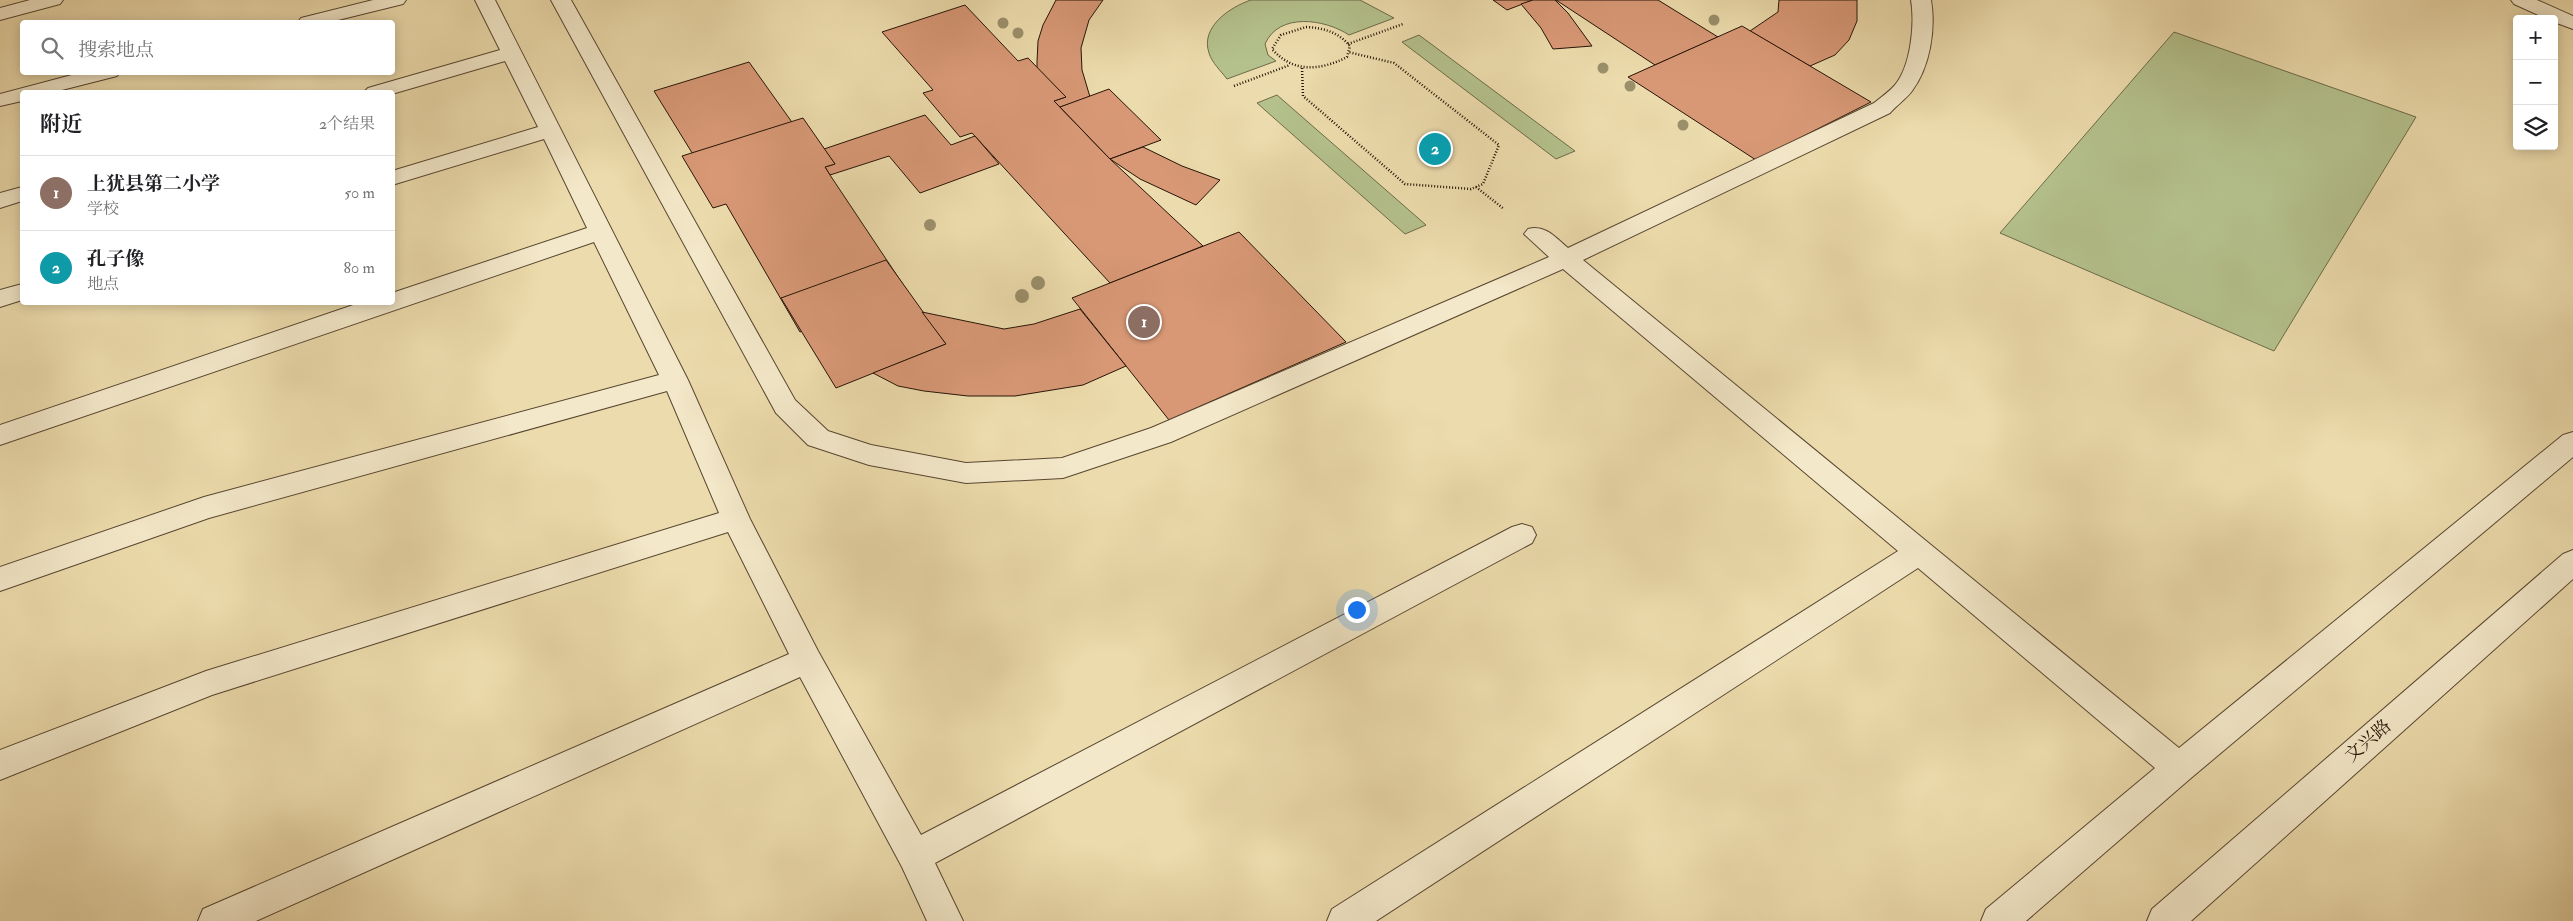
<!DOCTYPE html>
<html lang="zh">
<meta charset="utf-8">
<style>
:root{--surface:#fff;--page:#f2f2f2;--text:#202124;--muted:#757577;--line:#e0e0e0;--accent:#8f2418}
body{margin:0;font-family:"IM FELL Double Pica","Noto Serif SC",serif;background:var(--page);color:var(--text)}
.controls{position:absolute;right:15px;top:15px;display:grid;overflow:hidden;border-radius:5px;box-shadow:0 2px 12px #0003}
.controls button{width:45px;height:45px;display:grid;place-items:center;padding:0;border:0;border-bottom:1px solid var(--line);background:var(--surface);color:var(--text);font:25px sans-serif}
.you{position:absolute;left:1356px;top:609px;width:18px;height:18px;margin:-12px;border:4px solid #fff;border-radius:50%;background:#1a73e8;box-shadow:0 0 0 8px #1a73e833}
.badge{display:grid;place-items:center;width:32px;height:32px;border-radius:50%;background:var(--accent);color:#fff;font-size:16px;font-weight:700}
.pin{position:absolute;translate:-50% -50%;border:2px solid #fff;box-shadow:0 1px 5px #0006}
.list{margin:0;padding:0;list-style:none}
h2{display:flex;justify-content:space-between;align-items:center;height:65px;margin:0;padding:0 20px;font-size:21px}
h2 small{font-size:16px;font-weight:400;color:var(--muted)}
.list li{display:grid;grid-template-columns:32px 1fr auto;gap:15px;align-items:center;box-sizing:border-box;height:75px;padding:0 20px;border-top:1px solid var(--line)}
.list b{display:block;font-size:19px;white-space:nowrap}
.list p{margin:0;font-size:16px;white-space:nowrap;color:var(--muted)}
.list em{font-size:16px;font-style:normal;color:var(--muted)}
.icon{flex:none;width:28px;height:28px;fill:none;stroke:currentColor;stroke-width:2;stroke-linecap:round;stroke-linejoin:round}
.map{position:relative;flex:none;width:2573px;height:921px;overflow:hidden}
.search{position:absolute;background:var(--surface);box-shadow:0 2px 12px #0003;left:20px;top:20px;width:375px;height:55px;display:flex;align-items:center;gap:12px;box-sizing:border-box;padding:0 18px;border-radius:5px;color:var(--muted);font-size:19px}
.panel{position:absolute;background:var(--surface);box-shadow:0 2px 12px #0003;left:20px;top:90px;width:375px;height:215px;border-radius:5px}
.map>svg:first-child{display:block}
.green{fill:#b4c18c;stroke:#6d6a49}
.building{fill:#d89876;stroke:#261406}
.lines{fill:none;stroke-linecap:round;stroke-linejoin:round}
.minor-casing{stroke:#584630;stroke-width:2}
.path{stroke:#261406;stroke-width:2.5;stroke-dasharray:1 2;stroke-linecap:butt}
.minor{fill:#f3e8c9;fill-rule:evenodd}
.tree{fill:#9b8f6b}
.labels{text-anchor:middle;dominant-baseline:central;stroke-width:4;stroke-linejoin:round;paint-order:stroke}
.street-label{font-size:18px;fill:#261406;stroke:#f3e8c9}
</style>
<div class="map">
<svg width="2573" height="921" viewBox="0 0 2573 921">
<rect width="100%" height="100%" fill="#ecdbac"/>
<filter id="stains"><feTurbulence type="fractalNoise" baseFrequency=".004" numOctaves="4"/><feColorMatrix values="0 0 0 0 .2 0 0 0 0 .09 0 0 0 0 .02 0 0 0 .5 -.17"/></filter>
<radialGradient id="worn" r=".72"><stop offset=".6" stop-color="#630" stop-opacity="0"/><stop offset="1" stop-color="#630" stop-opacity=".3"/></radialGradient>
<!-- green -->
<g class="green">
<path d="M1251,0H1360L1394,18L1349,35C1325,19 1279,12 1265,44L1268,55L1276,61L1227,79C1221,71 1212,63 1209,53C1200,27 1230,7 1251,0Z"/>
<polygon points="2174,32 2416,117 2274,351 2000,233"/>
<polygon points="1419,35 1575,151 1556,159 1402,42"/>
<polygon points="1277,95 1426,225 1405,234 1257,103"/>
</g>
<!-- building -->
<g class="building">
<polygon points="1056,0 1103,0 1089,20 1081,48 1082,70 1090,97 1060,107 1054,101 1066,97 1037,68 1037,62 1038,41 1043,25"/>
<polygon points="1493,0 1533,0 1507,10"/>
<polygon points="1533,0 1555,0 1568,13 1592,46 1553,49 1541,28 1521,4"/>
<polygon points="1556,0 1658,0 1718,37 1655,65"/>
<polygon points="1857,0 1857,21 1849,40 1835,55 1810,66 1750,31 1778,12 1779,0"/>
<polygon points="965,5 1018,61 1028,58 1066,97 1054,101 1110,159 1203,246 1110,283 972,133 960,137 923,93 933,90 882,32"/>
<polygon points="1742,26 1810,66 1871,102 1756,160 1628,77"/>
<polygon points="749,62 794,125 694,156 654,91"/>
<polygon points="1109,89 1161,140 1110,159 1060,107"/>
<polygon points="925,115 951,145 975,136 999,164 920,193 889,156 830,175 825,167 835,164 824,149"/>
<polygon points="803,118 835,164 825,167 830,175 908,292 800,332 726,204 713,208 682,156"/>
<polygon points="1143,147 1182,166 1220,180 1196,205 1140,179 1110,159"/>
<polygon points="1239,232 1346,342 1169,420 1072,298"/>
<polygon points="886,260 946,344 836,388 781,298"/>
<polygon points="1080,309 1126,366 1083,385 1015,396 968,396 924,391 898,386 873,373 946,344 922,312 1004,329 1034,324"/>
</g>
<g class="lines">
<defs>
<g id="minor">
<polygon points="30,0 63,0 60,4 0,20 0,8"/>
<polygon points="373,0 406,0 403,4 330,22 298,22 301,18"/>
<polygon points="475,0 495,0 688,380 750,519 818,651 921,835 1512,527 1522,524 1532,527 1536,535 1532,543 935,863 963,921 927,921 902,867 800,677 256,921 198,921 203,909 789,654 728,532 212,695 0,780 0,750 206,671 719,513 667,391 209,518 0,591 0,567 204,497 659,375 594,242 0,445 0,425 362,302 392,302 392,293 587,228 544,139 392,185 392,171 538,127 505,61 392,94 364,92 368,88 500,50"/>
<path d="M551,0H571L795,400L828,431L871,445L966,463L1062,458L1151,428L1549,257L1524,234L1528,229C1545,224 1556,238 1568,248L1874,103C1881,97 1889,92 1895,85C1911,66 1915,23 1911,0H1931C1936,29 1930,67 1912,91C1906,99 1897,105 1890,113L1583,260L2179,748L2563,435L2573,432V457L2191,778L2026,921H1981L1986,909L2155,768L1918,568L1376,921H1327L1332,909L1898,551L1563,269L1171,442L1063,478L966,483L869,465L808,445L776,413Z"/>
<polygon points="2511,0 2537,0 2573,16 2573,29 2554,22 2554,19 2547,19 2514,4"/>
<polygon points="83,72 120,72 117,76 54,92 22,92 22,101 0,106 0,94"/>
<polygon points="22,187 22,201 0,208 0,193"/>
<polygon points="22,284 22,300 0,307 0,290"/>
<polygon points="2573,550 2573,579 2191,921 2147,921 2152,909 2563,554"/>
</g>
</defs>
<!-- minor casing -->
<use href="#minor" class="minor-casing"/>
<!-- path -->
<g class="path">
<path d="M1306,27C1324,28 1338,32 1350,46L1347,57C1320,71 1293,73 1272,49L1281,35Z"/>
<polyline points="1348,44 1403,24"/>
<polyline points="1302,68 1303,96 1405,184 1471,189 1483,184 1499,145 1394,63 1348,52"/>
<polyline points="1234,86 1290,65"/>
<polyline points="1476,187 1504,209"/>
</g>
<!-- minor -->
<use href="#minor" class="minor"/>
</g>
<!-- trees -->
<g class="tree">
<circle cx="1714" cy="20" r="5.5"/>
<circle cx="1003" cy="23" r="5.5"/>
<circle cx="1018" cy="33" r="5.5"/>
<circle cx="1603" cy="68" r="5.5"/>
<circle cx="1630" cy="86" r="5.5"/>
<circle cx="1683" cy="125" r="5.5"/>
<circle cx="930" cy="225" r="6"/>
<circle cx="1038" cy="283" r="7"/>
<circle cx="1022" cy="296" r="7"/>
</g>
<g class="labels">
<!-- street labels -->
<g class="street-label">
<text transform="translate(2368 741) rotate(-41)">文兴路</text>
</g>
</g>
<rect width="100%" height="100%" filter="url(#stains)"/>
<rect width="100%" height="100%" fill="url(#worn)"/>
</svg>
<div class="controls">
<button>+</button>
<button>−</button>
<button><svg class="icon" aria-label="layers" viewBox="0 0 24 24"><path d="M12 4l9 5-9 5-9-5zM3 14l9 5 9-5"/></svg></button>
</div>
<div class="you"></div>
<div class="pin badge" style="left:1144px;top:322px;background:#8d6e63">1</div>
<div class="pin badge" style="left:1435px;top:149px;background:#0f9aa8">2</div>
<div class="search"><svg class="icon" aria-label="search" viewBox="0 0 24 24"><circle cx="10" cy="10" r="6"/><path d="M15 15l6 6"/></svg>搜索地点</div>
<section class="panel">
<h2>附近<small>2个结果</small></h2>
<ul class="list">
<li><span class="badge" style="background:#8d6e63">1</span><div><b>上犹县第二小学</b><p>学校</p></div><em>50 m</em></li>
<li><span class="badge" style="background:#0f9aa8">2</span><div><b>孔子像</b><p>地点</p></div><em>80 m</em></li>
</ul>
</section>
</div>
